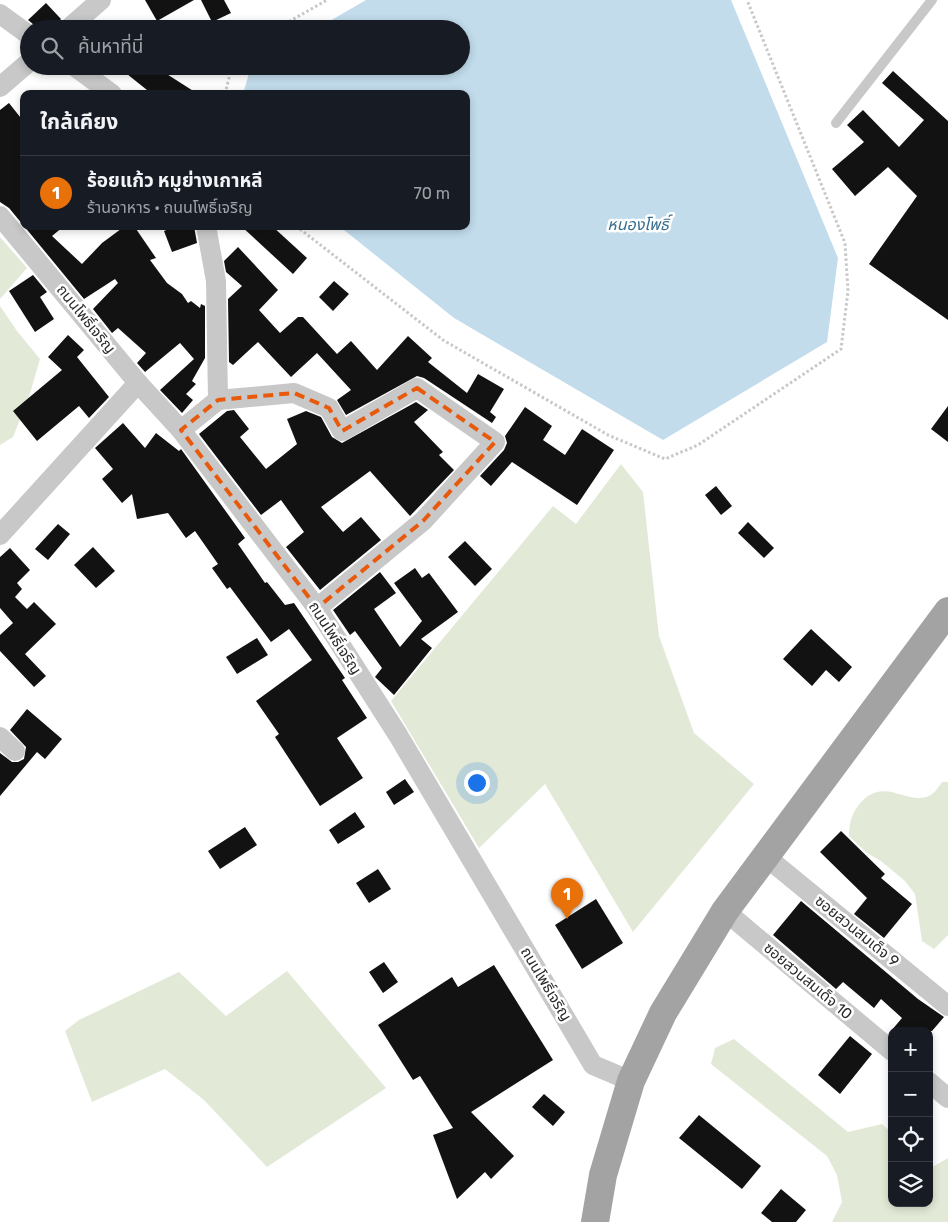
<!DOCTYPE html>
<html lang="th">
<meta charset="utf-8">
<style>
:root{--surface:#171b24;--page:#20242c;--text:#f1f3f6;--muted:#9ea1a6;--line:#363941;--accent:#ed2336}
body{margin:0;font-family:Rubik,"Noto Sans Thai",sans-serif;background:var(--page);color:var(--text)}
.controls{position:absolute;right:15px;bottom:15px;display:grid;overflow:hidden;border-radius:10px;box-shadow:0 2px 8px #0003}
.controls button{width:45px;height:45px;display:grid;place-items:center;padding:0;border:0;border-bottom:1px solid var(--line);background:var(--surface);color:var(--text);font:25px sans-serif}
.you{position:absolute;left:476px;top:782px;width:18px;height:18px;margin:-12px;border:4px solid #fff;border-radius:50%;background:#1a73e8;box-shadow:0 0 0 8px #1a73e833}
.badge{display:grid;place-items:center;width:32px;height:32px;border-radius:50%;background:var(--accent);color:#fff;font-size:16px;font-weight:700}
.pin{position:absolute;translate:-50% -41px;filter:drop-shadow(0 1px 2px #0008)}
.pin::after{content:'';position:absolute;top:26px;width:18px;height:15px;background:inherit;clip-path:polygon(0 0,100% 0,50% 100%)}
.list{margin:0;padding:0;list-style:none}
h2{display:flex;justify-content:space-between;align-items:center;height:65px;margin:0;padding:0 20px;font-size:21px}
h2 small{font-size:16px;font-weight:400;color:var(--muted)}
.list li{display:grid;grid-template-columns:32px 1fr auto;gap:15px;align-items:center;box-sizing:border-box;height:75px;padding:0 20px;border-top:1px solid var(--line)}
.list b{display:block;font-size:19px;white-space:nowrap}
.list p{margin:0;font-size:16px;white-space:nowrap;color:var(--muted)}
.list em{font-size:16px;font-style:normal;color:var(--muted)}
.icon{flex:none;width:28px;height:28px;fill:none;stroke:currentColor;stroke-width:2;stroke-linecap:round;stroke-linejoin:round}
.map{position:relative;flex:none;width:948px;height:1222px;overflow:hidden}
.search{position:absolute;background:var(--surface);box-shadow:0 2px 8px #0003;left:20px;top:20px;width:450px;height:55px;display:flex;align-items:center;gap:12px;box-sizing:border-box;padding:0 18px;border-radius:28px;color:var(--muted);font-size:19px}
.panel{position:absolute;background:var(--surface);box-shadow:0 2px 8px #0003;left:20px;top:90px;width:450px;height:140px;border-radius:10px}
.map>svg:first-child{display:block}
.green{fill:#e2ead7}
.water{fill:#c2dcec}
.building{fill:#121212}
.lines{fill:none;stroke-linecap:round;stroke-linejoin:round}
.path{stroke:#c8c8c8;stroke-width:3;stroke-dasharray:2.5 2.5;stroke-linecap:butt}
.lane{stroke:#c8c8c8;stroke-width:10}
.street{stroke:#c8c8c8;stroke-width:20}
.primary{stroke:#a3a3a3;stroke-width:28}
.marked{fill:none;stroke:#e8590c;stroke-width:4;stroke-dasharray:10 6;stroke-linejoin:round}
.labels{text-anchor:middle;dominant-baseline:central;stroke-width:5;stroke-linejoin:round;paint-order:stroke}
.street-label{font-size:15px;fill:#2b2b2b;stroke:#fff}
.water-label{font-size:16px;font-style:italic;fill:#376f90;stroke:#fff}
</style>
<div class="map">
<svg width="948" height="1222" viewBox="0 0 948 1222">
<rect width="100%" height="100%" fill="#fff"/>
<!-- green -->
<g class="green">
<polygon points="0,237 27,268 0,299"/>
<polygon points="0,306 17,331 40,359 29,397 13,437 0,445"/>
<polygon points="621,464 643,492 659,636 694,733 754,784 633,932 545,784 479,848 391,701 553,506 576,524"/>
<path d="M942,782H948V935L934,949L922,941L915,894L905,881L881,861L867,853L849,836C849,822 852,812 862,801C887,776 911,809 932,794C936,791 939,786 942,782Z"/>
<polygon points="287,971 386,1088 267,1167 204,1100 165,1069 92,1102 65,1031 79,1020 179,972 226,1016"/>
<polygon points="734,1039 848,1132 882,1124 892,1133 892,1203 929,1203 929,1169 948,1158 948,1222 832,1222 842,1202 837,1175 827,1156 711,1064 715,1048"/>
</g>
<!-- water -->
<polygon class="water" points="366,0 731,0 838,258 827,342 663,440 454,318 339,226 466,226 466,94 243,94 251,66 461,66 461,29 316,29"/>
<!-- building -->
<g class="building">
<polygon points="145,0 194,0 157,21"/>
<polygon points="201,0 224,0 231,13 212,22"/>
<polygon points="46,3 61,19 52,29 39,29 28,20"/>
<polygon points="117,66 166,66 162,71 198,94 152,94"/>
<polygon points="893,71 948,121 948,320 869,264 917,196 888,167 855,196 832,169 864,142 847,125 863,110 899,147 924,120 882,83"/>
<polygon points="9,103 24,122 24,226 9,208 0,202 0,110"/>
<polygon points="24,226 64,226 52,236 82,264 102,243 125,226 134,226 156,258 150,260 167,283 182,294 188,303 191,301 200,308 201,304 205,306 205,358 192,381 196,384 186,394 193,400 182,413 160,390 194,359 180,343 145,372 137,363 146,353 118,328 112,333 93,309 118,283 115,279 84,299"/>
<polygon points="176,226 194,226 197,243 172,252 164,231"/>
<polygon points="241,226 272,226 307,258 293,274"/>
<polygon points="238,247 278,290 259,310 280,333 298,317 303,317 337,354 351,341 377,370 408,336 432,358 428,362 467,393 478,374 504,389 490,412 496,417 492,423 424,378 417,376 346,415 337,400 351,390 317,353 291,377 258,342 233,365 229,362 228,299 242,286 226,272 224,261"/>
<polygon points="33,275 47,292 40,297 54,319 35,332 9,291"/>
<polygon points="334,281 349,294 333,311 319,297"/>
<polygon points="68,335 84,350 77,357 109,397 89,418 79,406 37,441 13,411 62,370 48,357"/>
<polygon points="416,402 428,410 414,422 443,452 439,455 454,470 410,516 370,471 321,507 343,532 361,517 381,540 320,590 286,547 304,532 281,500 261,515 199,434 227,411 234,410 249,429 240,437 266,469 297,444 287,419 306,411 321,417 332,437 342,443"/>
<polygon points="948,406 948,442 931,429"/>
<polygon points="525,407 552,426 543,440 565,455 582,429 614,450 577,505 512,462 491,486 480,476 504,450 507,443 505,436"/>
<polygon points="123,423 145,448 156,433 179,451 181,449 245,538 238,544 265,583 267,582 285,605 294,603 345,678 342,680 367,718 337,738 363,778 320,806 275,737 279,734 256,701 312,660 289,629 271,642 230,587 227,589 212,568 218,564 195,531 186,538 168,513 137,519 132,494 122,503 102,479 113,469 95,448"/>
<polygon points="716,486 732,506 721,515 705,495"/>
<polygon points="748,522 774,548 764,558 738,533"/>
<polygon points="58,524 70,534 48,560 35,549"/>
<polygon points="465,541 492,569 475,586 448,557"/>
<polygon points="93,547 115,571 96,588 74,565"/>
<polygon points="10,548 30,570 17,583 22,589 15,597 27,609 34,602 56,624 25,654 46,676 34,687 0,651 0,635 13,623 0,608 0,557"/>
<polygon points="415,568 422,578 429,573 458,612 421,639 432,648 394,695 375,677 382,668 355,631 350,635 333,610 380,572 396,593 374,609 400,647 422,621 394,583"/>
<polygon points="811,629 852,667 839,682 826,670 812,686 783,659"/>
<polygon points="257,638 268,655 237,674 226,657"/>
<polygon points="27,709 62,739 45,759 37,752 0,796 0,753 12,762 18,762 24,759 26,747 10,730"/>
<polygon points="405,779 414,792 394,805 386,792"/>
<polygon points="355,812 365,827 338,844 329,830"/>
<polygon points="245,827 257,845 220,869 208,851"/>
<polygon points="841,831 885,874 881,878 912,904 884,938 854,914 867,898 820,852"/>
<polygon points="378,869 391,889 369,903 356,883"/>
<polygon points="596,899 623,943 582,969 555,925"/>
<polygon points="801,901 918,999 944,1017 932,1031 891,1031 902,1018 881,999 874,1008 843,982 836,989 773,935"/>
<polygon points="384,962 398,982 383,993 369,972"/>
<polygon points="494,965 553,1060 471,1112 514,1156 491,1179 485,1172 457,1199 433,1135 453,1128 420,1076 413,1080 378,1025 452,977 458,987"/>
<polygon points="850,1036 872,1054 840,1094 818,1075"/>
<polygon points="544,1094 565,1112 553,1126 532,1107"/>
<polygon points="699,1115 761,1166 742,1189 679,1138"/>
<polygon points="781,1189 806,1210 796,1222 772,1222 761,1213"/>
</g>
<g class="lines">
<!-- path -->
<g class="path">
<polyline points="276,29 327,0"/>
<polyline points="225,94 232,66"/>
<polyline points="296,226 443,340 608,435 665,459 698,445 841,349 848,291 845,243 747,0"/>
</g>
<!-- lane -->
<polyline class="lane" points="836,123 932,0"/>
<!-- street -->
<g class="street">
<polyline points="0,14 29,35"/>
<polyline points="68,29 101,0"/>
<polyline points="74,66 112,94"/>
<polyline points="0,87 29,62"/>
<polyline points="0,216 138,383 181,430 317,608 398,735 593,1065 631,1081"/>
<polyline points="218,400 294,393 329,408 342,431 417,388 495,442 423,521 317,608"/>
<polyline points="181,430 218,400 216,281 206,226"/>
<polyline points="0,535 138,383"/>
<polyline points="0,737 15,751"/>
<polyline points="765,856 948,1006"/>
<polyline points="725,911 892,1051"/>
<polyline points="929,1082 948,1098"/>
</g>
<!-- primary -->
<polyline class="primary" points="595,1222 603,1175 631,1081 663,1013 725,911 948,611"/>
</g>
<!-- marked area -->
<path class="marked" d="M417,388L495,442L423,521L317,608L181,430L218,400L294,393L329,408L342,431Z"/>
<g class="labels">
<!-- street labels -->
<g class="street-label">
<text transform="translate(86 319) rotate(51)">ถนนโพธิ์เจริญ</text>
<text transform="translate(335 638) rotate(57)">ถนนโพธิ์เจริญ</text>
<text transform="translate(857 931) rotate(39)">ซอยสวนสมเด็จ 9</text>
<text transform="translate(808 981) rotate(40)">ซอยสวนสมเด็จ 10</text>
<text transform="translate(546 984) rotate(59)">ถนนโพธิ์เจริญ</text>
</g>
<!-- water labels -->
<g class="water-label">
<text x="638" y="224">หนองโพธิ์</text>
</g>
</g>
</svg>
<div class="controls">
<button>+</button>
<button>−</button>
<button><svg class="icon" aria-label="locate" viewBox="0 0 24 24"><circle cx="12" cy="12" r="6"/><path d="M12 2v4M12 18v4M2 12h4M18 12h4"/></svg></button>
<button><svg class="icon" aria-label="layers" viewBox="0 0 24 24"><path d="M12 4l9 5-9 5-9-5zM3 14l9 5 9-5"/></svg></button>
</div>
<div class="you"></div>
<div class="pin badge" style="left:567px;top:919px;background:#e8710a">1</div>
<div class="search"><svg class="icon" aria-label="search" viewBox="0 0 24 24"><circle cx="10" cy="10" r="6"/><path d="M15 15l6 6"/></svg>ค้นหาที่นี่</div>
<section class="panel">
<h2>ใกล้เคียง<small></small></h2>
<ul class="list">
<li><span class="badge" style="background:#e8710a">1</span><div><b>ร้อยแก้ว หมูย่างเกาหลี</b><p>ร้านอาหาร · ถนนโพธิ์เจริญ</p></div><em>70 m</em></li>
</ul>
</section>
</div>
